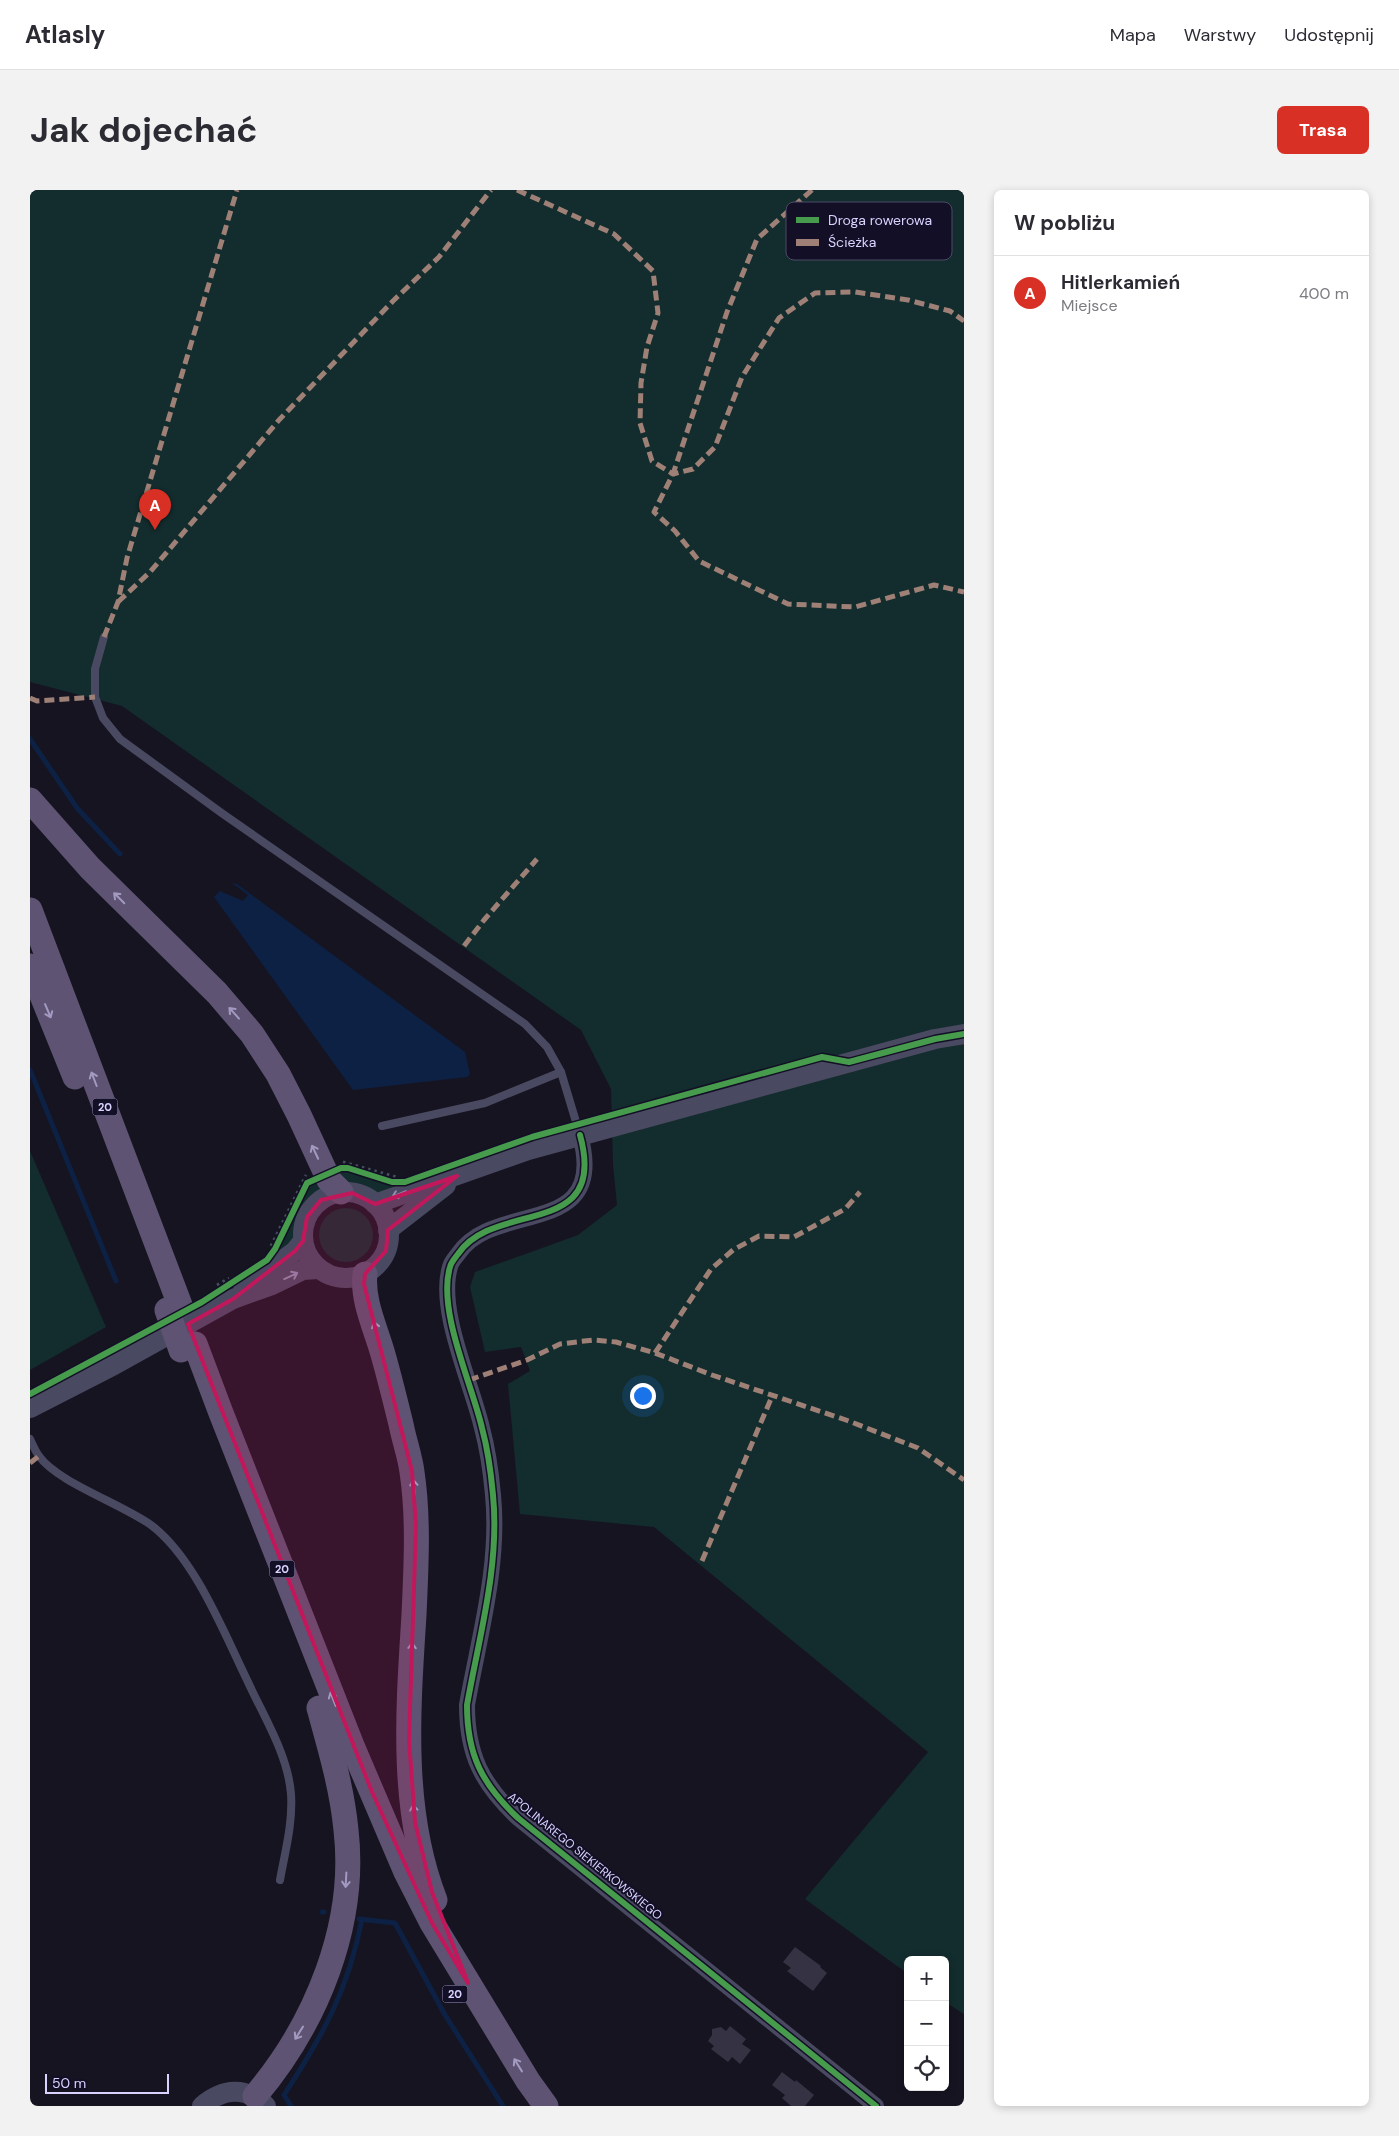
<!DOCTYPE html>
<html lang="pl">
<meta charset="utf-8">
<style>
:root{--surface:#fff;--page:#f2f2f3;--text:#2b2b33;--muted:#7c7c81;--line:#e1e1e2;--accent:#d93025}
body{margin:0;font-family:"DM Sans",sans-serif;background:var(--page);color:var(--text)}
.controls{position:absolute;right:15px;bottom:15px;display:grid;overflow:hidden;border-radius:8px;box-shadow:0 2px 8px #0003}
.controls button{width:45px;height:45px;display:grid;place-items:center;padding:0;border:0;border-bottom:1px solid var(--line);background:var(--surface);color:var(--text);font:25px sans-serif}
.scale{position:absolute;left:15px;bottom:12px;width:124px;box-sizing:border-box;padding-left:5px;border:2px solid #d9d4ff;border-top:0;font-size:14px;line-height:18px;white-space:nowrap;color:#d9d4ff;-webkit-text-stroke:4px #130f26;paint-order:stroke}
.you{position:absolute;left:612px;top:1205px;width:18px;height:18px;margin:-12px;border:4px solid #fff;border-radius:50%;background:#1a73e8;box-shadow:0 0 0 8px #1a73e833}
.badge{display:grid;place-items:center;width:32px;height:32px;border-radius:50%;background:var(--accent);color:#fff;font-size:16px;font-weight:700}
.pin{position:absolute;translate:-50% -41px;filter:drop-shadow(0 1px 2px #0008)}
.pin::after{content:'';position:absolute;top:26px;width:18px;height:15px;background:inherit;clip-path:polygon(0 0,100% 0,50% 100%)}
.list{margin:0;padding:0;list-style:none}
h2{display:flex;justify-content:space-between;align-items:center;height:65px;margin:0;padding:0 20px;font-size:21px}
h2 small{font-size:16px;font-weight:400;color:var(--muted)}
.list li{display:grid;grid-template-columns:32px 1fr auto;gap:15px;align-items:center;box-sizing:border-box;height:75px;padding:0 20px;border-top:1px solid var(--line)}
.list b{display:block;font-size:19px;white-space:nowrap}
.list p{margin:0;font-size:16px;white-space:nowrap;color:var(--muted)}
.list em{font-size:16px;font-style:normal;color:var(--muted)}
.icon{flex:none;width:28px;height:28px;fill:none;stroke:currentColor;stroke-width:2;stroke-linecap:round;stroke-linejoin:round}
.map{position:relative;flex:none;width:934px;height:1916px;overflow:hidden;border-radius:8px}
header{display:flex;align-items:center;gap:30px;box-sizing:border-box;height:70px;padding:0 25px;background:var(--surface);border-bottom:1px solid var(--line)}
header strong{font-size:24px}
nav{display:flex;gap:28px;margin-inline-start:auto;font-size:18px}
.intro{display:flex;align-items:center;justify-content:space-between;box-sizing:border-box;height:120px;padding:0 30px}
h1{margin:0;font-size:35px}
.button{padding:12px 22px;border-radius:8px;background:var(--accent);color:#fff;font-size:18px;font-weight:700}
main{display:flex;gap:30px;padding:0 30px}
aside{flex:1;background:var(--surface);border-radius:8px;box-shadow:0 2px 8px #0003}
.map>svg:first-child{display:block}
.green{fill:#132c2d}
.water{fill:#0d2144}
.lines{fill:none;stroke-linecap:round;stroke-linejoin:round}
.stream{stroke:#0d2144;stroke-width:5}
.building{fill:#343243}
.path{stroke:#44505f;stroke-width:3;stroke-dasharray:2.5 4;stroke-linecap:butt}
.service{stroke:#4a4962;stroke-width:8}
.minor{stroke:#4a4962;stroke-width:16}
.tertiary{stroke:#4a4962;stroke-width:20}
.primary{stroke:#5e5373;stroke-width:25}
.primary-bridge{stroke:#5e5373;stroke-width:25}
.quiet{stroke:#9e8076;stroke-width:5;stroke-dasharray:10 5;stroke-linecap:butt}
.cycleway-casing{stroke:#130f26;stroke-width:9}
.cycleway{stroke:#469c4c;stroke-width:6}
.oneway{stroke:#a29ac0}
.oneway2{stroke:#928eb0}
.marked{fill:#c2185b;fill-opacity:0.2;stroke:#c2185b;stroke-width:4;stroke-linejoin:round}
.labels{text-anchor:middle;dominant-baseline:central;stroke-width:4;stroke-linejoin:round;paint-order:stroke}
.shield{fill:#130f26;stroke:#9e99be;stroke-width:1}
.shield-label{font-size:11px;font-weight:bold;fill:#d9d4ff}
.street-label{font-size:12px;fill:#d9d4ff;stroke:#130f26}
.key{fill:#130f26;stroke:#4e4a67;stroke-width:1}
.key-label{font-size:14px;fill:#d9d4ff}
</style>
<header>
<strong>Atlasly</strong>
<nav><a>Mapa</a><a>Warstwy</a><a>Udostępnij</a></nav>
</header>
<div class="intro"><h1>Jak dojechać</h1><a class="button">Trasa</a></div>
<main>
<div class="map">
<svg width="934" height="1916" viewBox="0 0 934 1916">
<rect width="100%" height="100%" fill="#161421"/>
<!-- green -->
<g class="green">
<polygon points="0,0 934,0 934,1824 915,1812 915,1770 878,1770 878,1784 775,1709 898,1562 624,1337 490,1324 478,1194 500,1181 491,1157 455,1162 440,1097 445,1082 548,1045 587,1015 583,975 581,899 551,840 92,516 0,492"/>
<polygon points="0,961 76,1137 0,1180"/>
<polygon points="312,980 316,980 374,998 346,1005 331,998 319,995 304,983"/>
<polygon points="288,990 292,1002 278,1013 270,1026 264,1048 243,1070 277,998 282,992"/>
<circle cx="316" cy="1045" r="27"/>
</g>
<!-- water -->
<polygon class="water" points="202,693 207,694 435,862 440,884 437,887 323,900 184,707 190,701 213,711 218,705"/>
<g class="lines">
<!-- stream -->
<g class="stream">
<polyline points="0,549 47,618 90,664"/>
<polyline points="0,880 86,1091"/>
<polyline points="292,1722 294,1722"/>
<polyline points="329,1729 365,1733 415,1825 473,1916"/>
<path d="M261,1916L254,1905C293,1845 318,1801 332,1729"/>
</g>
</g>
<!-- building -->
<g class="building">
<polygon points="765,1757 791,1776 790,1777 797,1783 783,1801 757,1781 761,1778 753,1772"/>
<polygon points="700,1836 716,1849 712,1854 721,1860 710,1874 702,1867 698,1872 681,1859 684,1856 678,1851 682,1845 682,1839 691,1837 696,1841"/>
<polygon points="752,1882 765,1892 766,1890 784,1905 775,1916 761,1916 752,1908 755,1905 742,1895"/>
</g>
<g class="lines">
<!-- path -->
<g class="path">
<polyline points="313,972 367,987"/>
<polyline points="241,1056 276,985"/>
<polyline points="187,1095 199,1088"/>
</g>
<!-- service -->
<g class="service">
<polyline points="74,447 65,479 65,507 73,528 90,549 193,624 495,834 517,857 531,882 550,945"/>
<polyline points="352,936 455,913 531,882"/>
<path d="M0,1249C3,1255 5,1261 9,1266C27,1292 92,1314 121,1335C165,1368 194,1443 218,1492C234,1527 258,1565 261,1604C263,1633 255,1662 250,1690"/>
</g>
<!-- minor -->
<path class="minor" d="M550,945C579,1050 465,1009 428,1064C425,1068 421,1072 420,1077C407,1120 442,1194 452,1238C458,1260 461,1283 463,1305C470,1375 449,1447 437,1515C437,1565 452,1594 488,1628L846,1916"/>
<!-- tertiary -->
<g class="tertiary">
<circle cx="316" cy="1045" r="43"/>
<polyline points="345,1014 498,960 905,849 934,844"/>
<polyline points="358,1040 416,995"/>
<polyline points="213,1100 265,1061 273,1051"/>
<polyline points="0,1218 84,1175 203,1109 242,1095 273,1080 288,1079"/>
<path d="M172,1916C193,1898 216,1896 236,1916"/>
</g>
<!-- primary -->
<g class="primary">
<polyline points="0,610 60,678 187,803 222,844 248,884 269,925 299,990 311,1002"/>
<polyline points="0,720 150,1115"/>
<polyline points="0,776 45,887"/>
<path d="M335,1084C332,1110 345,1137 352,1161C359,1185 365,1210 371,1234C374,1250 380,1266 382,1282C389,1329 386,1378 384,1425C378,1519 370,1621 405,1710"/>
<polyline points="165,1154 191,1223 323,1558 376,1682 402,1733 498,1891 516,1916"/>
<path d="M225,1906C286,1834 327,1735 316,1640C312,1598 300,1558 289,1518"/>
</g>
<!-- primary-bridge -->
<polyline class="primary-bridge" points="137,1120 151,1160"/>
<!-- quiet -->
<g class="quiet">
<polyline points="487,0 584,44 623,81 628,123 617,157 611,193 610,233 622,271 643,284 663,279 685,257 712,187 749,128 785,103 825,102 878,110 920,121 934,131"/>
<polyline points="782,0 727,49 697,122 643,284 624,322 645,341 669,371 758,414 825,417 904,395 934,402"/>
<polyline points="88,412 120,382 249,230 363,111 409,67 461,0"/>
<polyline points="74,447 88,412 97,368 207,0"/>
<polyline points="0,508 7,511 65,507"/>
<polyline points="434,756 454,730 507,669"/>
<polyline points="625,1163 681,1079 703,1060 729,1046 764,1047 815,1019 830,1002"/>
<polyline points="439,1190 497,1170 530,1154 563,1150 586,1152 625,1163 682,1185 816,1230 888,1258 934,1290"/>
<polyline points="0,1273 9,1266"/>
<polyline points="672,1371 743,1204"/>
</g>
<defs>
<g id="cycleway">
<path d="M550,945C579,1050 465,1009 428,1064C425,1068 421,1072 420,1077C407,1120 442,1194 452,1238C458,1260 461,1283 463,1305C470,1375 449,1447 437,1515C437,1565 452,1594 488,1628L846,1916"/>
<polyline points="0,1204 172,1112 237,1070 245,1059 277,993 311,978 318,978 362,992 375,992 502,947 792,867 819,872 905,849 934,844"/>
</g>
</defs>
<!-- cycleway casing -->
<use href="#cycleway" class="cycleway-casing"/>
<!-- cycleway -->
<use href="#cycleway" class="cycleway"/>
</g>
<!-- one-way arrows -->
<defs><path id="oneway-shaft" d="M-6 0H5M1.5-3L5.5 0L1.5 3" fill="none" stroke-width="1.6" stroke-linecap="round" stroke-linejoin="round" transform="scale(1.25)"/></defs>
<g class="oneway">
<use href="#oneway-shaft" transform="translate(89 708) rotate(-135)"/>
<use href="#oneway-shaft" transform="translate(18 821) rotate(67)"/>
<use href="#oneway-shaft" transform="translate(204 823) rotate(-132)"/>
<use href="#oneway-shaft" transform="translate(64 889) rotate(-111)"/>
<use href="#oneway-shaft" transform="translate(285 962) rotate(-115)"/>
<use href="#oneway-shaft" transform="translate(346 1139) rotate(-107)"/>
<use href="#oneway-shaft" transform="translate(384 1297) rotate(-95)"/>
<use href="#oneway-shaft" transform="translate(382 1460) rotate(-88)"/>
<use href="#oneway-shaft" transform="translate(303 1509) rotate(-111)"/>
<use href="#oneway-shaft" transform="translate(384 1622) rotate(-97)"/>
<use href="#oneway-shaft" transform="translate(316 1690) rotate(93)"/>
<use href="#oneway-shaft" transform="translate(269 1843) rotate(122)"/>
<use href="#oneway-shaft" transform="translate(488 1875) rotate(-122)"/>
</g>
<g class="oneway2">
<use href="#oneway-shaft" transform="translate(369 1004) rotate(158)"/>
<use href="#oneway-shaft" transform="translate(261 1086) rotate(-25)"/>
</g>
<!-- marked area -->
<path class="marked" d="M427,986L358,1040L356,1061L335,1084L334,1094L382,1281L386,1336L379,1550L385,1632L402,1702L438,1793L402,1733L342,1602L158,1134L203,1109L265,1061L273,1051L277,1027L291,1010L322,1003L345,1014Z"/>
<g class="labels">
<!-- shield labels -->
<g class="shield">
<rect x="62.5" y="908.5" width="25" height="17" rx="4"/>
<rect x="239.5" y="1370.5" width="25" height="17" rx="4"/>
<rect x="412.5" y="1795.5" width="25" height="17" rx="4"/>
</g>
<g class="shield-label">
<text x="75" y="917">20</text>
<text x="252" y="1379">20</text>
<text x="425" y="1804">20</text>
</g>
<!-- street labels -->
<g class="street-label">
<text transform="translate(555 1666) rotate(39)">APOLINAREGO SIEKIERKOWSKIEGO</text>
</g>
</g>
<!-- legend -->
<rect x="756" y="12" width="166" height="58" rx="8" class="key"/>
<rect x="766" y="27" width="23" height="6" fill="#469c4c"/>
<rect x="766" y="49" width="23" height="7" fill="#9e8076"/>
<g class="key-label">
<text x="798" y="35">Droga rowerowa</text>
<text x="798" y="57">Ścieżka</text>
</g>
</svg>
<div class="controls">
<button>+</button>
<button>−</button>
<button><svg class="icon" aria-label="locate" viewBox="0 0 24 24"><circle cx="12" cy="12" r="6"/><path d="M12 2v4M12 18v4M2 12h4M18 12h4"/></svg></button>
</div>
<div class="scale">50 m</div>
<div class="you"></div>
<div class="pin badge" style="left:125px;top:340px">A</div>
</div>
<aside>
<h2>W pobliżu<small></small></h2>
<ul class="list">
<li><span class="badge">A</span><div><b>Hitlerkamień</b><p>Miejsce</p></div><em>400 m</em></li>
</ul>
</aside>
</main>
